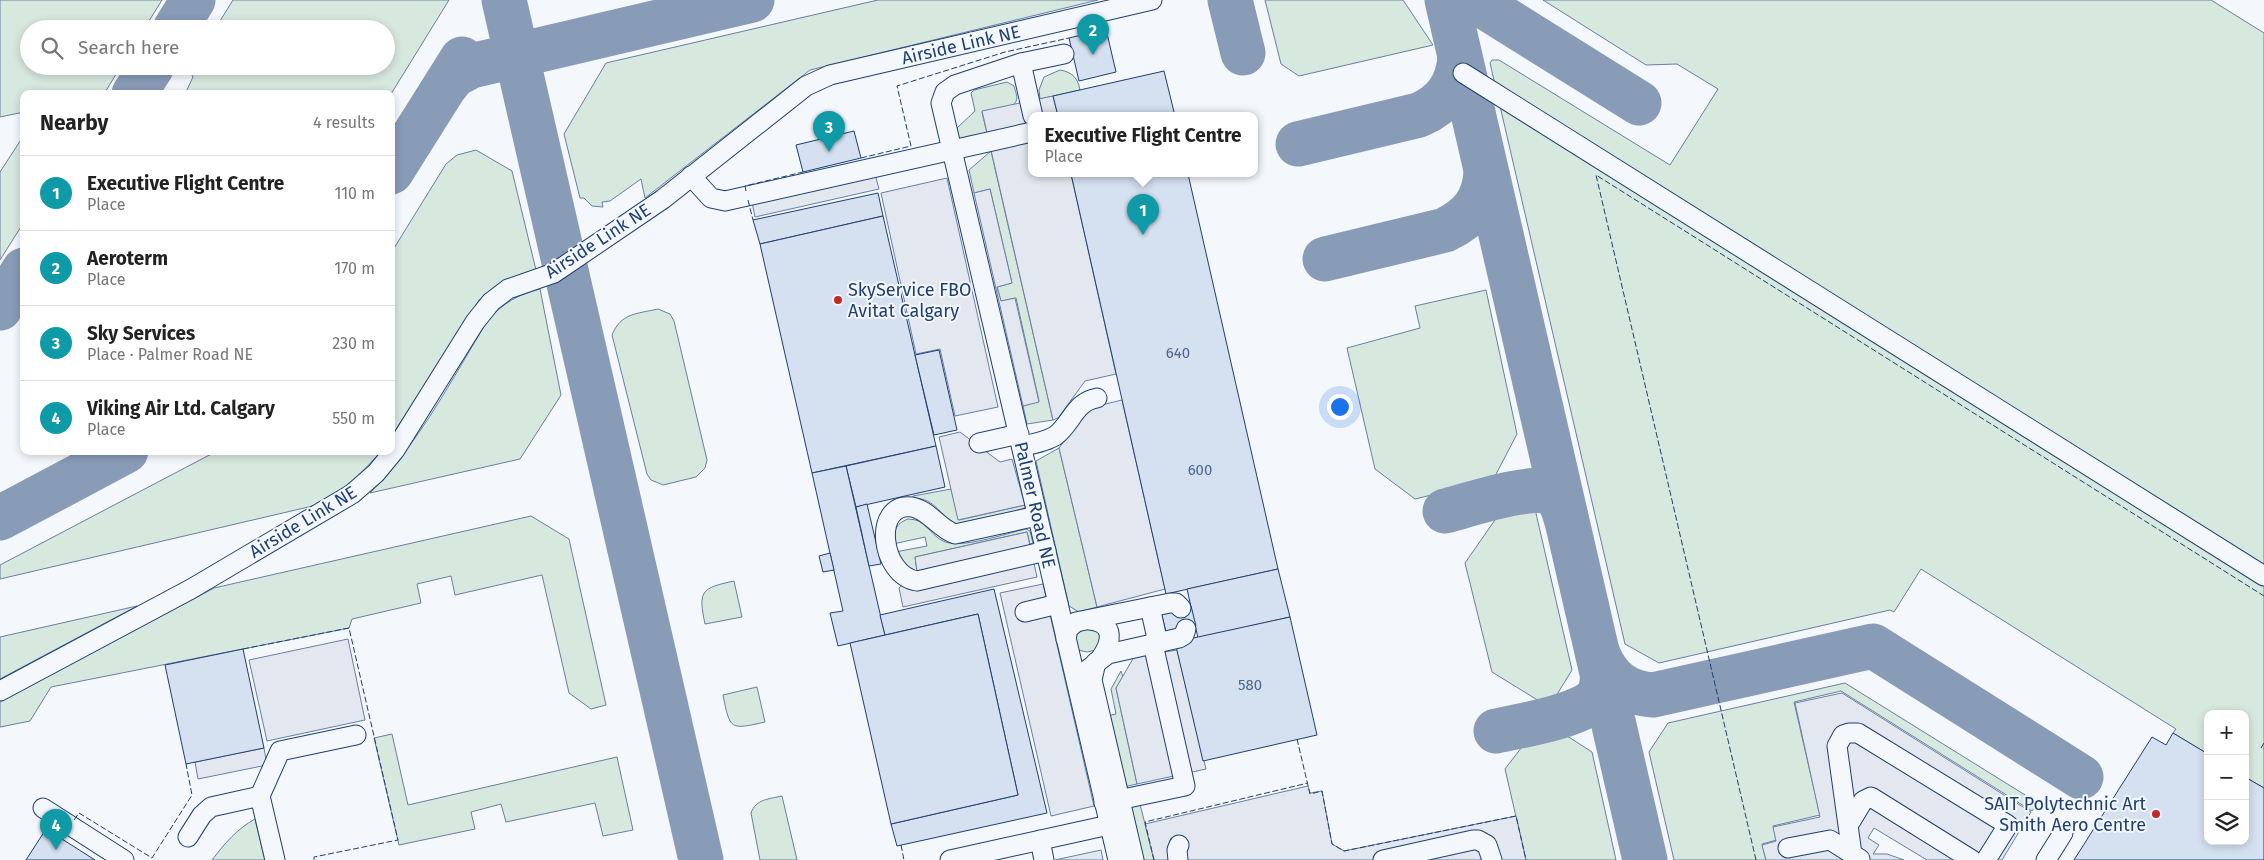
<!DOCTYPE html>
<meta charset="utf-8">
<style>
:root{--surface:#fff;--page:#f6f6f6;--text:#222;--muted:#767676;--line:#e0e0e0;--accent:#2563eb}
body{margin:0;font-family:"Fira Sans",sans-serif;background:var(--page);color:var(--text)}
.controls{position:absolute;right:15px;bottom:15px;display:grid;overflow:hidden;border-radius:10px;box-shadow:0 2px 8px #0003}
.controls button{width:45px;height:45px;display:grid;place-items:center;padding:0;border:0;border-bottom:1px solid var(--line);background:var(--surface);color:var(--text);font:25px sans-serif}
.you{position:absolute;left:1339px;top:406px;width:18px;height:18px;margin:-12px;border:4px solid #fff;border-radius:50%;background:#1a73e8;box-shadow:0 0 0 8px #1a73e833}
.badge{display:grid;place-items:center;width:32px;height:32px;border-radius:50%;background:var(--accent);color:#fff;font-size:16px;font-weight:700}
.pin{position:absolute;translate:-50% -41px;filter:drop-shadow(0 1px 2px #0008)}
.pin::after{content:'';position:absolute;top:26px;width:18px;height:15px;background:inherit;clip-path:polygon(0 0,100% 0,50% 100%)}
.popup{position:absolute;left:1028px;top:112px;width:230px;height:65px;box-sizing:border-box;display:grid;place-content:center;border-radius:10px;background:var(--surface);filter:drop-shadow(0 1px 4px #0005);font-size:16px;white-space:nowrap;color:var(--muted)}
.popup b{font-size:19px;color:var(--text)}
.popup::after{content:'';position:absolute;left:50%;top:100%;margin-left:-10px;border:10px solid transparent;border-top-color:var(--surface)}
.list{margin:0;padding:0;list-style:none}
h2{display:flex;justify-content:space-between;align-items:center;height:65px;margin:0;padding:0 20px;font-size:21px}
h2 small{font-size:16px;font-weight:400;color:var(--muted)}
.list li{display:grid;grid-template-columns:32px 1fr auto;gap:15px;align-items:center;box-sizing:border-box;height:75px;padding:0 20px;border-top:1px solid var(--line)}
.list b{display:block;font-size:19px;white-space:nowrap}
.list p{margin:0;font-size:16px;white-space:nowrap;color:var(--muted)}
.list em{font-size:16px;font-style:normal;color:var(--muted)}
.icon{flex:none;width:28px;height:28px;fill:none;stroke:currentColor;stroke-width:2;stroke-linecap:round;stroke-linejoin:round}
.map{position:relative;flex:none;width:2264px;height:860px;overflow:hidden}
.search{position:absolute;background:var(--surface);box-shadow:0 2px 8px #0003;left:20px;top:20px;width:375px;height:55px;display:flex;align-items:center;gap:12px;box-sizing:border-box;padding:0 18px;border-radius:28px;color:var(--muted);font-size:19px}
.panel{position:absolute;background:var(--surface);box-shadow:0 2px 8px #0003;left:20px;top:90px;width:375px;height:365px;border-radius:10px}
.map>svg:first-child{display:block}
.green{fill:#d7e8df;stroke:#687fa3}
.parking{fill:#e3e8f0;stroke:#687fa3}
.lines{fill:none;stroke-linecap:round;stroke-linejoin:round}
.taxiway{stroke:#889bb7;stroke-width:45}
.building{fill:#d5e0f0;stroke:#1d3f73}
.minor-casing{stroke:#1d3f73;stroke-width:21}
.minor{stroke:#f4f7fb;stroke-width:19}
.fence{stroke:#1d3f73;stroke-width:1;stroke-dasharray:6 2.5;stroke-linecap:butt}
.poi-dot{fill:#c62828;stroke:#f4f7fb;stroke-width:2}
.labels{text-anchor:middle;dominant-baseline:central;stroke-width:4;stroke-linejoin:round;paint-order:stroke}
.number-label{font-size:15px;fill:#4b6792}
.street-label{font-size:18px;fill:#1d3f73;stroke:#f4f7fb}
.poi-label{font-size:18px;fill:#1d3f73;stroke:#f4f7fb;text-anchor:start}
</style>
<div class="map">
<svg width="2264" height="860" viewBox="0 0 2264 860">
<rect width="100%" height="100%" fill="#f4f7fb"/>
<!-- green -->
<g class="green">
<polygon points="0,0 162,0 144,29 29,29 29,66 121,66 104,94 24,94 24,112 0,117"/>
<polygon points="233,0 449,0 391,94 185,94 193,77 189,70 191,66 386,66 386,29 215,29"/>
<polygon points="878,0 1098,0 810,70 645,198 641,179 610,201 602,202 603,207 592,206 584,198 580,198 564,134 606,63"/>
<polygon points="1265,0 1403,0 1433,45 1299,76 1281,64"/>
<polygon points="1543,0 2211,0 2264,33 2264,788 2245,777 2245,714 2208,714 2208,754 2173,733 2176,729 1921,569 1894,612 1890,610 1659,663 1625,644 1490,63 1492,60 1499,60 1670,165 1718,89 1677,64 1646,65"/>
<path d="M1060,70C1072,72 1078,78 1080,90L1040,99L1039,90L1044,77Z"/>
<path d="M1007,82L1014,86C1016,94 1020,100 1012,106L982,112L987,133L961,139L958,138L957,128L975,111L971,93L974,90Z"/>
<polygon points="24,135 24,222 0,260 0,172"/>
<path d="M476,150L512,171L536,270C513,275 496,284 479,300L391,437V253L446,164L457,155Z"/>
<polygon points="991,151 1053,420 1027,424 1023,406 1039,401 1016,298 1001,301 997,287 1012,283 990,189 974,193 969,170"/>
<path d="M540,289L561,395L520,459L370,493C419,443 452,379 488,320C503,303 519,294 540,289Z"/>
<polygon points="1486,290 1517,434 1493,480 1415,499 1375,469 1347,348 1420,328 1415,306"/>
<path d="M658,309L670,314L674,321L707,460L705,468L696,477L663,485L651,480L647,474L612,335C621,313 636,314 658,309Z"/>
<polygon points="1059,448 1097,607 1079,612 1069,606 1036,461"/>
<polygon points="217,451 382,451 353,481 317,505 0,579 0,565"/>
<path d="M951,489L959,520L1025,505V507L1021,510L957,524C939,517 937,498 913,498V496Z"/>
<polygon points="1535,509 1572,670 1556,696 1539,701 1492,672 1465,563 1497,517"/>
<polygon points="531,516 569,539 606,705 591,709 569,693 542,575 455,595 451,576 417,584 421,603 352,619 349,628 51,687 30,721 0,727 0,702 214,588"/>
<path d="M908,519C926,519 929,534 943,541C960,550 1007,533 1026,529L1030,531L1033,543L1030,544L1027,532L915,557L917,571L907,567L895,552L927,546L925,537L893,544C894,531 895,524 908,519Z"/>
<path d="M734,581L742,617L705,624C698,591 701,588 734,581Z"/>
<polygon points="137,606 0,679 0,637"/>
<polygon points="1084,629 1101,629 1100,649 1087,652 1078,650 1075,635"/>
<polygon points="1121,671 1123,677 1116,688 1137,784 1123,787 1107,716 1116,714 1111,689"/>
<polygon points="1845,683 2038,803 2032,811 1841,691 1794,702 1820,815 1773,826 1777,840 1762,844 1766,860 1674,860 1649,752 1668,723"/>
<path d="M757,687L765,722C730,730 730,730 723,695Z"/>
<polygon points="392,734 408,805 617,757 633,830 603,836 595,803 506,822 501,804 471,812 475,829 399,845 374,738"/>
<polygon points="1564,734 1592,752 1616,860 1526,860 1505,769 1525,743"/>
<path d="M782,796L797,860H760L751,813C756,799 769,799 782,796Z"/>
<polygon points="1140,804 1154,860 1137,860 1124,807"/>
<path d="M255,819L265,860H212C225,843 237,829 255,819Z"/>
</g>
<!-- parking -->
<g class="parking">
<polygon points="1053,96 1058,116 1032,116 1032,174 1071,174 1116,374 1085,381 1058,418 1053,420 982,111"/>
<polygon points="875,174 879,189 755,217 752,202"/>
<polygon points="947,178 998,407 955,416 940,349 916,354 881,193"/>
<polygon points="990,189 1012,283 997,287 1001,301 1015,298 1039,402 1023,406 974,193"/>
<polygon points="1122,400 1165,589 1097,607 1059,448 1089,408"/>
<polygon points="960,432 1000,462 1012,459 1025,505 958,520 939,437"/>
<polygon points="1027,532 1037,577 903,607 899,588 917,571 915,557"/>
<polygon points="1043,584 1094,806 1051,816 1000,593"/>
<polygon points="348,639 365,720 267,741 249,660"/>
<polygon points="1177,650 1206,769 1137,784 1116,688 1134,657"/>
<polygon points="1842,693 2031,812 2002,860 1927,860 1874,828 1868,838 1879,845 1873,854 1887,854 1904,860 1766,860 1762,845 1776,841 1773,827 1820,817 1795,703"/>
<polygon points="264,748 267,765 198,779 195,762"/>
<polygon points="1308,786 1310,793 1322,791 1332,844 1344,851 1516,816 1526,860 1154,860 1145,824"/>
<polygon points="1101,850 1103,860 1055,860"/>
</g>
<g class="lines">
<!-- taxiway -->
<g class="taxiway">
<polyline points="504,0 701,860"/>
<polyline points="1230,0 1243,53"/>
<polyline points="1447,0 1645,860"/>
<polyline points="1474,0 1639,103"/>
<polyline points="175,29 193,0"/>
<polyline points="447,84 454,75 471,66 752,0"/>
<polyline points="134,94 152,66"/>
<path d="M1298,144L1419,115C1444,104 1457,87 1460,59"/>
<polyline points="391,172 462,59"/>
<path d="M1325,259L1445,230C1470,218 1484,202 1486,173"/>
<polyline points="0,308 24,270"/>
<path d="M1445,511C1465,506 1534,483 1550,493C1560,498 1563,508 1566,518"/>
<polyline points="0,518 126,451"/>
<path d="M1598,654C1608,679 1625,693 1653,695L1873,646L2081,777"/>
<path d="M1496,731C1519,726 1585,715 1597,697C1602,690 1602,682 1603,674"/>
</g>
</g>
<!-- building -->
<g class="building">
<polygon points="1106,29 1116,72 1079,81 1069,38"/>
<polygon points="1164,71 1175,116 1058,116 1053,96"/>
<polygon points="854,131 861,158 803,172 796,145"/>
<polygon points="1071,174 1188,174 1278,569 1166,594"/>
<polygon points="878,193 883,216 760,244 753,220"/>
<polygon points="883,216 936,446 812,473 760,244"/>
<polygon points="939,350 957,430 934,435 915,355"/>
<polygon points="936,446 945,487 856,507 846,466"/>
<polygon points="846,466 885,635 838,646 830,613 843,611 812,473"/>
<polygon points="867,504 881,564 869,566 856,507"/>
<polygon points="830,553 834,570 823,572 819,556"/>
<polygon points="1278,569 1290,617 1198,638 1187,589"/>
<polygon points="994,589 1047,813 897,846 891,824 1018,795 978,614 885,635 880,615"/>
<polygon points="1191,606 1196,626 1166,632 1161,612"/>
<polygon points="978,614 1018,795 891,824 850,643"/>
<polygon points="1290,617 1317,735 1203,761 1175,642"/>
<polygon points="243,649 264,748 186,764 165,665"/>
<polygon points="2173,733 2208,754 2208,841 2245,841 2245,777 2264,788 2264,860 2074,860 2152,737 2166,745"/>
<polygon points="46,829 62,839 95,860 26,860"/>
</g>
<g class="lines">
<defs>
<g id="minor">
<polyline points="1064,54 1021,63 955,85 945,92 941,103 1118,860"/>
<polyline points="1021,63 1033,116"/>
<polyline points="1463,73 2264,576"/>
<polyline points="691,176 711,198 725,201 1032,132"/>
<polyline points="979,443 1019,434"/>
<path d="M1022,446C1033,444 1045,442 1055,436C1072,424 1074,402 1097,398"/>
<path d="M1037,516L955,534C939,529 929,510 912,507C872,502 880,575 917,581L1046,551"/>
<polyline points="1150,607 1158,643"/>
<polyline points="1025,612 1058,604"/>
<path d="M1090,620C1116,623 1112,643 1100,659"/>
<polyline points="1066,639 1068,629 1076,622 1170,603 1176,603 1181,608"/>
<polyline points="1096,662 1092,680 1134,860"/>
<polyline points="1087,670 1108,654 1179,638 1184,635 1186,629"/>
<polyline points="0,691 191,589 352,494 376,473 395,450 475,322 491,302 508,289 554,273 663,199 806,86 830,75 1152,0"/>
<polyline points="1104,803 1185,786 1153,644"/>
<polyline points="43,808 124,860"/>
<polyline points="1849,824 1863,801 1871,797 1972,860"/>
<polyline points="188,837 202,815 211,807 260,796"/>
<polyline points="1040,840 1044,860"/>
<polyline points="1788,848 1830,840 1860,859"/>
<polyline points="1852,854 1837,746 1843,735 1849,733 1858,733 2008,825 1986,860"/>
<polyline points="275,860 260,796 280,751 356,735"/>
<polyline points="950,860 1109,825"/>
<polyline points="1178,860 1177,850 1179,845"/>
<polyline points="1383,860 1473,840 1478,840 1487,845 1492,860"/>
<polyline points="2046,860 2063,833"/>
</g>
</defs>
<!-- minor casing -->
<use href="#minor" class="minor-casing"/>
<!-- minor -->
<use href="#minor" class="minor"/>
<!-- fence -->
<g class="fence">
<polyline points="861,158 911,146 897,86 1005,52 1069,38"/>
<polyline points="746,191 745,186 803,172"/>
<polyline points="748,200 753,220"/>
<polyline points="243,649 349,628 398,840 314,857 314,860"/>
<polyline points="1297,739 1310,794 1322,791 1332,844 1344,851 1516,816 1526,860"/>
<polyline points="2264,743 2261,748 2264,749"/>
<polyline points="74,820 79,813 152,858 192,795 186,764"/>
<polyline points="901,845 904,860"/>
<polyline points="1154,860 1145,822 1308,783"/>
<polyline points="1756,860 1596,175 2264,596"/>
</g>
</g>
<!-- markers -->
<g class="poi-dot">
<circle cx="838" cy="300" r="5"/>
<circle cx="2156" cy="814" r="5"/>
</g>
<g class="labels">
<!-- number labels -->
<g class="number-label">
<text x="1178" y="353">640</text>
<text x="1200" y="470">600</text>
<text x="1250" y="685">580</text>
</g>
<!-- street labels -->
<g class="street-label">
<text transform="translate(961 45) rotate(-13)">Airside Link NE</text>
<text transform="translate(598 241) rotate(-33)">Airside Link NE</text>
<text transform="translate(1035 505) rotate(77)">Palmer Road NE</text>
<text transform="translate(303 522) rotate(-31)">Airside Link NE</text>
</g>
<!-- poi labels -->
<g class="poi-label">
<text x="848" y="290">SkyService FBO<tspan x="848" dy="21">Avitat Calgary</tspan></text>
<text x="2146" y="804" text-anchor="end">SAIT Polytechnic Art<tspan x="2146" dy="21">Smith Aero Centre</tspan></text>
</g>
</g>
</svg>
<div class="controls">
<button>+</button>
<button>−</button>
<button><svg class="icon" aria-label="layers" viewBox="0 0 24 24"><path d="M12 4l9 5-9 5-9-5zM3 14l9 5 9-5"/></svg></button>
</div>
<div class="you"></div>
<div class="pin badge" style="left:1143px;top:235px;background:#0f9aa8">1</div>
<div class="popup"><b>Executive Flight Centre</b>Place</div>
<div class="pin badge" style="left:1093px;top:55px;background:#0f9aa8">2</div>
<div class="pin badge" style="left:829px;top:152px;background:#0f9aa8">3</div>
<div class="pin badge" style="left:56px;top:850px;background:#0f9aa8">4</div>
<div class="search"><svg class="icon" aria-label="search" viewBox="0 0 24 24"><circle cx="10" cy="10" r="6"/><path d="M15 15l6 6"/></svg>Search here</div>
<section class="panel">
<h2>Nearby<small>4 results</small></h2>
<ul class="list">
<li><span class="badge" style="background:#0f9aa8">1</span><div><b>Executive Flight Centre</b><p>Place</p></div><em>110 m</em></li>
<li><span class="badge" style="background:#0f9aa8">2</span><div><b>Aeroterm</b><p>Place</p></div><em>170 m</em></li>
<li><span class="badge" style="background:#0f9aa8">3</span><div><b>Sky Services</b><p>Place · Palmer Road NE</p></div><em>230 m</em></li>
<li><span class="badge" style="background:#0f9aa8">4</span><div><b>Viking Air Ltd. Calgary</b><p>Place</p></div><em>550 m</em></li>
</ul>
</section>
</div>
